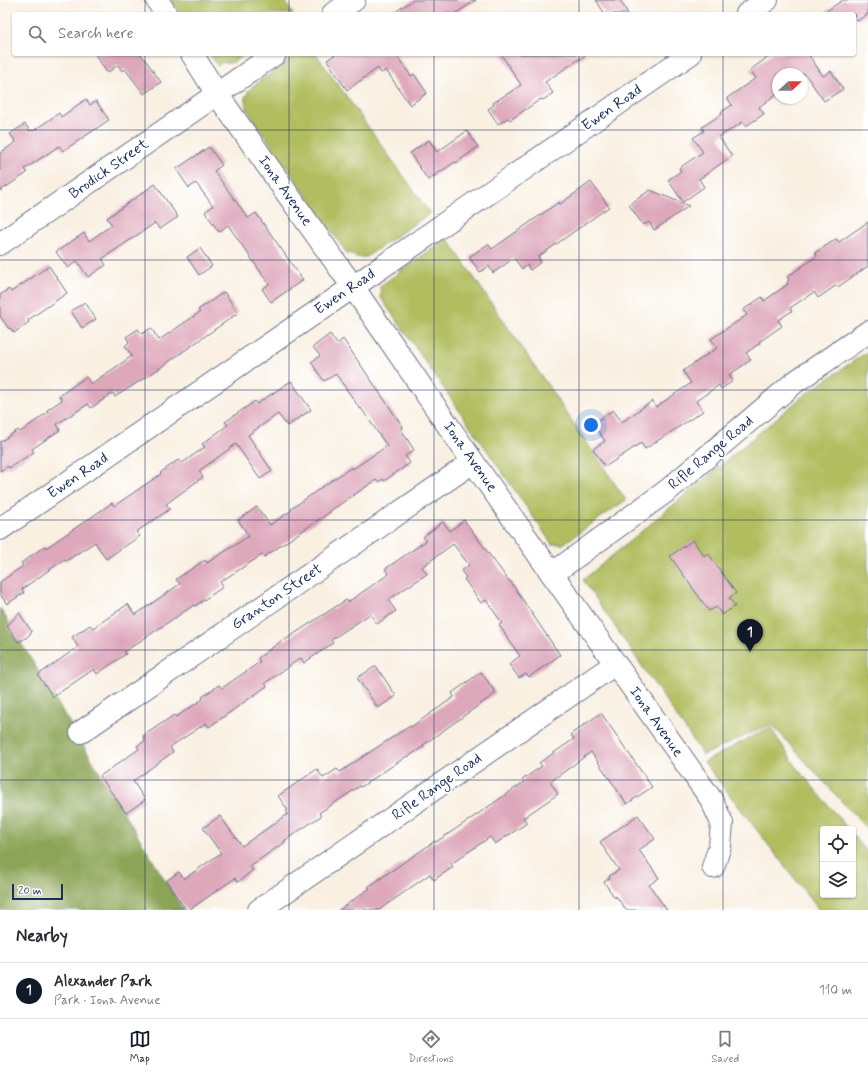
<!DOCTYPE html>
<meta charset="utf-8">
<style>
:root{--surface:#fff;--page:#f7f7f7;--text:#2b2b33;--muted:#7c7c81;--line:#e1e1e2;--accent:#111827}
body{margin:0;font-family:Mynerve,sans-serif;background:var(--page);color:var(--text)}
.controls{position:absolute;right:12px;bottom:12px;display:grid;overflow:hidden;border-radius:4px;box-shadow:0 1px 3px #0004}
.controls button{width:36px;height:36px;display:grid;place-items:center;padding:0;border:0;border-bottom:1px solid var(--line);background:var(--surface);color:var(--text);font:20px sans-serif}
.compass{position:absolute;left:772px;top:68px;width:36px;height:36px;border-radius:50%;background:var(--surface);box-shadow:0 1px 3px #0004;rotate:68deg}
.scale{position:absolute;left:12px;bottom:10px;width:51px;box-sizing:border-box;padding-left:4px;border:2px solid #1b2f5e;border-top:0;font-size:11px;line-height:14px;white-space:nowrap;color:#1b2f5e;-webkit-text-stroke:3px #fff;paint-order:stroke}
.you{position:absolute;left:591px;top:425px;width:14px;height:14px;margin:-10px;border:3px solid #fff;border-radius:50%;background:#1a73e8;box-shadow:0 0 0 6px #1a73e833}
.badge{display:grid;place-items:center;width:26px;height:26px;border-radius:50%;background:var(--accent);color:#fff;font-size:13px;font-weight:700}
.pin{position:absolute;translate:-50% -33px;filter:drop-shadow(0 1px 2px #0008)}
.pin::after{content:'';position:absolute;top:21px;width:14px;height:12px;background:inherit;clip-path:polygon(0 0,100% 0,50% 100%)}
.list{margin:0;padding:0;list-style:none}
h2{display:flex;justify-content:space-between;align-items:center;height:52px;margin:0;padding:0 16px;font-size:17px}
h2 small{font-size:13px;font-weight:400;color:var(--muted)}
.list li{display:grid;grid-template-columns:26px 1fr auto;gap:12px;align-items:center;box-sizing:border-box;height:56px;padding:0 16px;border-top:1px solid var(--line)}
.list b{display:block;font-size:15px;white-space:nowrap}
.list p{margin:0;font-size:13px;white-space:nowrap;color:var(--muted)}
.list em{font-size:13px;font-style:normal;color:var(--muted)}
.icon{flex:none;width:22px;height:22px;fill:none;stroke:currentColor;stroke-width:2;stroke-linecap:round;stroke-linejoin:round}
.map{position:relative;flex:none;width:868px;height:910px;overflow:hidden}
.search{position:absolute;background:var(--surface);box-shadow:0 1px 3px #0004;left:12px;right:12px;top:12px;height:44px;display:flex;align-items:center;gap:10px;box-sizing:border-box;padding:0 14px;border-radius:4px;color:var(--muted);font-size:15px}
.sheet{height:108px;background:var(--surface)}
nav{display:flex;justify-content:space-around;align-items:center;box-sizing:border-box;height:56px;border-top:1px solid var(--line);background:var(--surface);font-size:11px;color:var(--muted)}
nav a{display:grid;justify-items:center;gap:2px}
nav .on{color:var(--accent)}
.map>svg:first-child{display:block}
.green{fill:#b1bd5f;stroke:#66765e}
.forest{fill:#8ca456;stroke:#546a5a}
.building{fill:#dea8bb}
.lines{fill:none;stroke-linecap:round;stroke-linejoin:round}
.minor-casing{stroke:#69738c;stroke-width:24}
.minor{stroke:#fff;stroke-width:22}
.grid{fill:none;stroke:#1b2f5e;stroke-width:1;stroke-opacity:0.55}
.labels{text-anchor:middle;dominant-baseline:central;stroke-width:4;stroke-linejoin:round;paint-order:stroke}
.street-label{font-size:15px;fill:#1b2f5e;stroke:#fff}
</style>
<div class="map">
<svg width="868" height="910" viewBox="0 0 868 910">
<rect width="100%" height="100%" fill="#fff"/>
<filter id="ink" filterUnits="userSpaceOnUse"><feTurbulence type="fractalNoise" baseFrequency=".025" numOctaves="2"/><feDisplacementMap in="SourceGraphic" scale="8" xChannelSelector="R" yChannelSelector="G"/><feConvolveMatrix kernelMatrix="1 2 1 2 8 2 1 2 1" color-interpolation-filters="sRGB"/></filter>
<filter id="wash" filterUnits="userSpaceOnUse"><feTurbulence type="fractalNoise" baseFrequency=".012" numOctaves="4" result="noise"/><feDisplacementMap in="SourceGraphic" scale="16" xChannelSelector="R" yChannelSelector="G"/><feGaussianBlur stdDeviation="0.9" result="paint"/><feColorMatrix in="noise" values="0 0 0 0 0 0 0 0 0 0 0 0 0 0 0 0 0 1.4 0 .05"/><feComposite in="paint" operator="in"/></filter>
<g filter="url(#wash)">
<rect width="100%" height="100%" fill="#f9f0e2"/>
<!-- green -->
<g class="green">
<polygon points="171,0 284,0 293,14 181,14"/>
<path d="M209,54H245C235,61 233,65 221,62L218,66Z"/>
<path d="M297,54H316L430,213L366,257C359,258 356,258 350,253L348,255L251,116L247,108L245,96L248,95V91L253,86Z"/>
<polygon points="447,238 626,500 563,544 552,544 381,298 380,286"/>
<polygon points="868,351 868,830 771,724 703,755 583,580 684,496 803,396"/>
<polygon points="770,727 798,769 848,829 823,829 823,895 853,895 853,835 868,853 868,910 819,910 704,762"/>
</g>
<!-- forest -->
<polygon class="forest" points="0,608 183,910 0,910"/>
<g id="blocks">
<!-- building -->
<g class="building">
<polygon points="413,0 476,0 455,14 392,14"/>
<polygon points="596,0 620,0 628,14 605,14"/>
<polygon points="843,0 868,0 868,14 857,21 854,14 822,14"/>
<polygon points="95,54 141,54 161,82 144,94 125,69 122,71 118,65 107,73"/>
<polygon points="336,54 398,54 396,55 411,76 414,74 427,93 410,105 386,70 381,73 378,68 347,90 327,60"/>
<polygon points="501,54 587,54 545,82 553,93 543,100 541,99 510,120 508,118 498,124 488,109 494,105 493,103 521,85"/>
<polygon points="772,54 808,54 823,76 831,71 843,89 824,101 805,74 778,74 778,93 759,107 764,114 746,126 743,122 719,137 732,156 699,179 704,187 683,202 668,180 681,171 679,168 703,152 693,138 704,131 702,127 722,114 721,112 732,105 727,98 756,78 750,70"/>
<polygon points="86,99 90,105 96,101 109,120 63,151 59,146 25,169 27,173 0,191 0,153 16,142 10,134 25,124 30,131 32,130 33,131 59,113 61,117"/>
<polygon points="467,131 478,147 456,163 455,162 428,180 410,153 429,140 437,152"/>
<polygon points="209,147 222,165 214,171 248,218 256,213 303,280 271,302 262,289 269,284 228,225 219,232 205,212 213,206 196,183 189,188 176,169"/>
<polygon points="591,182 609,207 538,257 541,262 530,270 527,265 522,269 514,258 493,273 489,266 480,272 469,257 488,244 492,249 559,202 560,204"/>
<polygon points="155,184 178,217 160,229 155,223 102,259 106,265 88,277 77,261 68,268 56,252 84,233 89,241 112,225 107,218"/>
<polygon points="650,190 689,206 654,230 649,222 643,225 629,205"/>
<polygon points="868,222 868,266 838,287 837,285 818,298 814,292 790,308 792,311 778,320 782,326 759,342 760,343 746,353 751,360 729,375 733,381 721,389 719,385 696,401 703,411 645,449 641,443 605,467 593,449 605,441 593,424 613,410 622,422 652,401 656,407 691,383 683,371 717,348 711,339 747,315 743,310 762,297 764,301 788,284 787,282 789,280 787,277 817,256 815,253 836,239 839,242"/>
<polygon points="200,248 212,266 199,275 187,257"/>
<polygon points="49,266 67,293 28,320 29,322 14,333 10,328 9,329 0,316 0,295 9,289 11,292"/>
<polygon points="224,292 238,313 157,370 115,397 113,393 91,408 88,404 57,424 60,430 32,449 34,452 9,468 8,466 0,471 0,442 18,430 20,432 48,412 47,410 62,400 59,396 86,377 91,384 132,356 125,346 129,342 126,337 138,329 142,334 151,328 159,340 200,312 198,310"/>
<polygon points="85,302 96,319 82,328 71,311"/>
<polygon points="330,334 337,344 343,339 403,427 401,429 414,450 405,456 410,463 384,481 383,479 378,482 376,480 330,511 330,512 264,557 262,555 220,582 223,587 195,606 194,605 124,652 126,654 97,674 94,669 53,697 38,675 78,647 72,637 90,625 93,628 128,604 135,615 180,584 176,579 205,560 207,563 249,536 238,520 257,507 270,525 292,510 291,509 325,485 352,467 353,469 387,446 361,408 360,409 336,374 324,381 311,362 320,356 313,347"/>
<polygon points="291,381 311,410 287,426 278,414 248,435 272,471 260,479 236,444 199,471 203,477 166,504 170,509 136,532 140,536 106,559 95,542 66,561 65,559 22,589 24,593 7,604 0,594 0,582 23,566 21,563 45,546 46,548 112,503 114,506 161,474 160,473 178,460 182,463 205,447 202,444 228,425 225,422 255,401 257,404"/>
<polygon points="464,520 509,581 510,581 560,655 529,677 526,674 519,678 509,664 520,656 499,625 502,623 486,600 481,603 464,579 466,577 461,571 469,565 453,544 422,567 427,574 388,600 396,611 377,624 370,614 331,640 333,643 304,663 301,658 265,683 267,686 209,727 206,723 170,747 173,752 133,781 145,800 126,813 100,776 139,749 137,746 145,741 143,736 174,715 176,717 203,699 202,697 219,685 222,688 260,662 258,658 284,639 285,640 306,626 346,600 348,602 389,574 385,569 426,541 423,537 443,522 450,531"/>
<polygon points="693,540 704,556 708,553 736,593 729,598 735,606 722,615 716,607 709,611 670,556"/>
<polygon points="19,613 32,632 26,638 18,642 7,626"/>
<polygon points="376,666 396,696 378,708 357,678"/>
<polygon points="481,672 496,693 423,745 424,746 408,757 407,756 361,787 360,786 319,813 321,816 315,820 284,841 285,842 250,866 253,870 238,882 235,878 189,910 186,910 166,881 179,872 184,879 221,853 203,828 220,816 242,846 288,814 286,811 288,810 278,796 317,769 323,778 337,769 340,772 379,746 410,726 411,727 454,697 452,693"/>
<polygon points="601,713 652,787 627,804 591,752 550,782 558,794 523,818 527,823 495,844 490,837 451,864 453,867 434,880 430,874 379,910 339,910 370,888 368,887 435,841 436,842 472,818 524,782 522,780 542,766 539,763 574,739 571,734"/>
<polygon points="638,815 655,839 639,850 659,878 649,885 667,910 626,910 616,896 615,898 604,882 610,878 609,876 619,870 600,842"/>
</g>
</g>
</g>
<g filter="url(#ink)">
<use href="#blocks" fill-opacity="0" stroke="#69738c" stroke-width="1"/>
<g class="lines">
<defs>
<g id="minor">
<polyline points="157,0 166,14"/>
<polyline points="333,14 354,0"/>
<polyline points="747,14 767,0"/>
<polyline points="192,54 217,94 353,287 473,462 711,799 722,823 720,846 713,867"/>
<polyline points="0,244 275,54"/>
<polyline points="0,529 366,278 690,54"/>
<polyline points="552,574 668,490 795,382 868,332"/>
<polyline points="81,732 473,462"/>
<polyline points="259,910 615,664"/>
</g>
</defs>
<!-- minor casing -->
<use href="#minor" class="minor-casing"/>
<!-- minor -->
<use href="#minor" class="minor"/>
</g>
</g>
<!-- grid -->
<path class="grid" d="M145,0V14M289,0V14M434,0V14M579,0V14M723,0V14M145,54V910M289,54V910M434,54V910M579,54V910M723,54V910M0,130H868M0,260H868M0,390H868M0,520H868M0,650H868M0,780H868"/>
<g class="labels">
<!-- street labels -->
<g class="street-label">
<text transform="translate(612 108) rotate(-35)">Ewen Road</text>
<text transform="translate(109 169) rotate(-35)">Brodick Street</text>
<text transform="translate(285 191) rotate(55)">Iona Avenue</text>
<text transform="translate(345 292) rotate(-34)">Ewen Road</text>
<text transform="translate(711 453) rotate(-40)">Rifle Range Road</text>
<text transform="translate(470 457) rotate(55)">Iona Avenue</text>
<text transform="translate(78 476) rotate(-34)">Ewen Road</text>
<text transform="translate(277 597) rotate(-34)">Granton Street</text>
<text transform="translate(656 722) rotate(55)">Iona Avenue</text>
<text transform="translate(437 787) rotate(-35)">Rifle Range Road</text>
</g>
</g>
</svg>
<div class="controls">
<button><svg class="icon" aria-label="locate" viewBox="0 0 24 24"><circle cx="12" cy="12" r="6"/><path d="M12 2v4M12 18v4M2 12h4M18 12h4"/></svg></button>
<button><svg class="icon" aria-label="layers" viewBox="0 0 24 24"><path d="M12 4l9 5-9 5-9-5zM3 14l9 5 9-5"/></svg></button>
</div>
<svg class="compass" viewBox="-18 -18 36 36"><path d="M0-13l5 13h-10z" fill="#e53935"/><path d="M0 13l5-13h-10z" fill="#7c7c81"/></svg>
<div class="scale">20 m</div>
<div class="you"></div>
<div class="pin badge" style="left:750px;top:652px">1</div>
<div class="search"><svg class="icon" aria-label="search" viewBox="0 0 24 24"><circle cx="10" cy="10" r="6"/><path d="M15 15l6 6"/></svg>Search here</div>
</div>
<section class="sheet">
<h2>Nearby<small></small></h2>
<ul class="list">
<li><span class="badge">1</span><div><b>Alexander Park</b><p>Park · Iona Avenue</p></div><em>110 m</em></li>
</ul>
</section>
<nav>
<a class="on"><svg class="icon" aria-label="map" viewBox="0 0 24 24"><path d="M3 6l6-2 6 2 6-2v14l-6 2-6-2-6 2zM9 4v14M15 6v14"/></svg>Map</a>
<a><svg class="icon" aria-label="directions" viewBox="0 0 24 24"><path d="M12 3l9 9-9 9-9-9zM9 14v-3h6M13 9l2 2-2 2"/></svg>Directions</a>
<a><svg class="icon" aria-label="saved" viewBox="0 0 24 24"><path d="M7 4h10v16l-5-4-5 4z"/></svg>Saved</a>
</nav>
